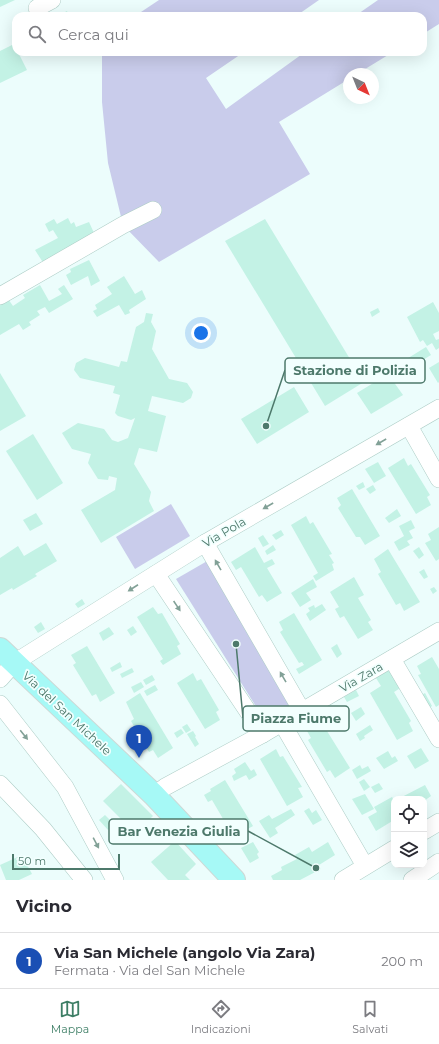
<!DOCTYPE html>
<html lang="it">
<meta charset="utf-8">
<style>
:root{--surface:#fff;--page:#f2f2f3;--text:#2b2b33;--muted:#7c7c81;--line:#e1e1e2;--accent:#3d7e65}
body{margin:0;font-family:Montserrat,sans-serif;background:var(--page);color:var(--text)}
.controls{position:absolute;right:12px;bottom:12px;display:grid;overflow:hidden;border-radius:8px;box-shadow:0 4px 16px #0002}
.controls button{width:36px;height:36px;display:grid;place-items:center;padding:0;border:0;border-bottom:1px solid var(--line);background:var(--surface);color:var(--text);font:20px sans-serif}
.compass{position:absolute;left:343px;top:68px;width:36px;height:36px;border-radius:50%;background:var(--surface);box-shadow:0 4px 16px #0002;rotate:137deg}
.scale{position:absolute;left:12px;bottom:10px;width:108px;box-sizing:border-box;padding-left:4px;border:2px solid #4d796b;border-top:0;font-size:11px;line-height:14px;white-space:nowrap;color:#4d796b;-webkit-text-stroke:3px #f2fffe;paint-order:stroke}
.you{position:absolute;left:201px;top:333px;width:14px;height:14px;margin:-10px;border:3px solid #fff;border-radius:50%;background:#1a73e8;box-shadow:0 0 0 6px #1a73e833}
.badge{display:grid;place-items:center;width:26px;height:26px;border-radius:50%;background:var(--accent);color:#fff;font-size:13px;font-weight:700}
.pin{position:absolute;translate:-50% -33px;filter:drop-shadow(0 1px 2px #0008)}
.pin::after{content:'';position:absolute;top:21px;width:14px;height:12px;background:inherit;clip-path:polygon(0 0,100% 0,50% 100%)}
.list{margin:0;padding:0;list-style:none}
h2{display:flex;justify-content:space-between;align-items:center;height:52px;margin:0;padding:0 16px;font-size:17px}
h2 small{font-size:13px;font-weight:400;color:var(--muted)}
.list li{display:grid;grid-template-columns:26px 1fr auto;gap:12px;align-items:center;box-sizing:border-box;height:56px;padding:0 16px;border-top:1px solid var(--line)}
.list b{display:block;font-size:15px;white-space:nowrap}
.list p{margin:0;font-size:13px;white-space:nowrap;color:var(--muted)}
.list em{font-size:13px;font-style:normal;color:var(--muted)}
.icon{flex:none;width:22px;height:22px;fill:none;stroke:currentColor;stroke-width:2;stroke-linecap:round;stroke-linejoin:round}
.map{position:relative;flex:none;width:439px;height:880px;overflow:hidden}
.search{position:absolute;background:var(--surface);box-shadow:0 4px 16px #0002;left:12px;right:12px;top:12px;height:44px;display:flex;align-items:center;gap:10px;box-sizing:border-box;padding:0 14px;border-radius:12px;color:var(--muted);font-size:15px}
.sheet{height:108px;background:var(--surface)}
nav{display:flex;justify-content:space-around;align-items:center;box-sizing:border-box;height:56px;border-top:1px solid var(--line);background:var(--surface);font-size:11px;color:var(--muted)}
nav a{display:grid;justify-items:center;gap:2px}
nav .on{color:var(--accent)}
.map>svg:first-child{display:block}
.green{fill:#c9cceb}
.building{fill:#c3f2e5}
.lines{fill:none;stroke-linecap:round;stroke-linejoin:round}
.minor-casing{stroke:#adcdc6;stroke-width:18}
.major-casing{stroke:#cdd9d6;stroke-width:24}
.minor{stroke:#fff;stroke-width:17}
.major{stroke:#a6f9f6;stroke-width:22}
.oneway{fill:#82a197}
.labels{text-anchor:middle;dominant-baseline:central;stroke-width:3.5;stroke-linejoin:round;paint-order:stroke}
.street-label{font-size:12px;fill:#4d796b;stroke:#f2fffe}
.leader{fill:none;stroke:#4d796b;stroke-width:1.5}
.callout-dot{fill:#4d796b;stroke:#f2fffe;stroke-width:1.5}
.callout{fill:#f2fffe;stroke:#4d796b;stroke-width:1.5}
.callout-label{font-size:13px;text-anchor:middle;font-weight:bold;fill:#4d796b}
</style>
<div class="map">
<svg width="439" height="880" viewBox="0 0 439 880">
<rect width="100%" height="100%" fill="#ecfdfc"/>
<!-- green -->
<g class="green">
<polygon points="159,0 319,0 296,16 135,16"/>
<polygon points="378,0 439,0 439,24 423,34 423,16 355,16"/>
<polygon points="102,52 244,52 206,78 226,109 305,52 393,52 357,74 349,74 349,79 279,122 310,174 159,262 123,225 108,163 102,102"/>
<polygon points="171,504 190,536 135,569 116,537"/>
<polygon points="209,560 293,709 267,724 176,579"/>
</g>
<!-- building -->
<g class="building">
<polygon points="0,0 15,0 0,7"/>
<polygon points="67,11 69,16 57,16"/>
<polygon points="14,44 16,52 18,52 27,70 0,83 0,51"/>
<polygon points="68,218 71,224 74,222 76,227 89,222 94,233 44,264 35,250 58,238 53,230 49,232 45,224 54,219 57,224"/>
<polygon points="265,219 364,382 325,406 225,241"/>
<polygon points="89,260 100,281 91,286 88,276 71,285 66,275 71,272 70,269"/>
<polygon points="124,276 135,294 142,290 146,299 129,310 130,313 125,315 119,305 97,317 93,311 97,309 95,305 112,294 107,287"/>
<polygon points="40,285 49,301 62,294 58,289 64,285 73,299 49,313 45,307 37,311 40,315 29,322 31,325 23,330 19,324 0,335 0,300 6,296 13,306 25,298 23,295"/>
<polygon points="433,302 439,313 439,331 433,334 436,340 439,339 439,348 436,350 432,343 427,346 423,340 420,342 407,317"/>
<polygon points="378,308 380,312 372,317 370,312"/>
<polygon points="146,313 153,314 151,322 156,331 152,349 169,379 187,383 193,392 191,398 183,403 152,396 148,411 166,416 157,452 139,448 134,464 151,492 149,501 154,511 101,543 81,510 115,490 117,478 109,476 108,480 98,479 88,463 91,454 72,449 62,433 78,423 104,429 112,440 118,442 128,438 135,418 131,420 118,416 115,413 120,395 113,393 115,386 80,378 74,370 76,363 85,358 119,367 121,361 127,362 136,327 144,322"/>
<polygon points="426,347 431,355 410,368 405,360"/>
<polygon points="439,362 439,382 438,383 429,368"/>
<polygon points="0,373 26,416 0,431"/>
<polygon points="388,374 403,395 371,414 357,393"/>
<polygon points="294,387 309,412 257,444 241,419"/>
<polygon points="33,434 63,483 37,500 6,451"/>
<polygon points="404,458 408,466 411,464 430,495 427,497 431,505 416,514 388,468"/>
<polygon points="378,462 386,476 374,483 365,469"/>
<polygon points="363,482 365,487 359,490 356,486"/>
<polygon points="373,485 376,490 370,494 366,489"/>
<polygon points="352,489 380,536 365,545 360,537 356,537 338,508 341,505 337,498"/>
<polygon points="397,509 401,516 389,523 385,518"/>
<polygon points="36,513 43,524 30,531 23,520"/>
<polygon points="306,516 310,524 313,522 332,554 329,555 334,563 332,564 334,570 316,581 313,576 318,573 291,525"/>
<polygon points="411,520 415,528 409,531 413,538 407,541 410,545 399,551 394,542 404,536 399,526"/>
<polygon points="439,527 439,559 436,561 425,543 431,540 428,534"/>
<polygon points="281,530 284,535 276,540 272,535"/>
<polygon points="263,535 269,544 263,547 258,538"/>
<polygon points="46,543 57,561 35,574 37,576 13,590 12,588 0,595 0,558 18,546 24,556"/>
<polygon points="273,545 276,550 267,555 265,551"/>
<polygon points="255,547 264,563 272,559 275,564 267,568 282,593 267,602 262,595 259,597 241,567 236,570 231,562"/>
<polygon points="419,547 424,555 419,559 413,551"/>
<polygon points="388,549 420,602 404,611 400,603 396,605 378,574 381,572 374,559"/>
<polygon points="424,569 428,577 424,579 419,572"/>
<polygon points="354,577 364,595 358,598 371,620 368,622 373,630 358,639 344,616 340,618 335,609 339,607 330,592"/>
<polygon points="313,579 317,587 306,593 311,600 300,607 291,593"/>
<polygon points="434,587 437,591 433,594 430,589"/>
<polygon points="82,599 85,604 78,608 75,604"/>
<polygon points="322,604 326,610 310,621 306,614 310,611 308,608 314,605 315,608"/>
<polygon points="153,607 158,614 162,613 180,644 177,646 181,654 163,665 160,661 163,659 137,617"/>
<polygon points="294,613 322,660 299,674 296,669 304,665 302,662 299,663 280,632 283,630 279,622"/>
<polygon points="41,622 45,629 38,633 34,627"/>
<polygon points="133,626 137,632 131,636 127,630"/>
<polygon points="109,627 114,634 103,641 99,633"/>
<polygon points="337,644 342,654 337,658 331,648"/>
<polygon points="87,646 115,693 100,702 96,694 92,696 73,665 76,663 71,655"/>
<polygon points="432,657 439,669 439,705 436,707 418,675 421,674 417,666"/>
<polygon points="120,662 122,667 112,672 110,668"/>
<polygon points="132,668 134,672 122,678 120,674"/>
<polygon points="392,668 402,687 394,692 411,721 409,723 413,731 397,740 370,693 381,686 376,678"/>
<polygon points="193,673 197,681 201,679 219,710 216,712 220,720 205,729 177,683"/>
<polygon points="152,675 155,680 146,685 143,680"/>
<polygon points="141,682 144,687 134,693 131,687"/>
<polygon points="155,685 158,690 147,696 144,691"/>
<polygon points="356,690 359,696 347,702 344,697"/>
<polygon points="140,693 173,748 158,758 153,750 149,752 131,721 134,719 126,702"/>
<polygon points="425,693 432,706 426,710 418,697"/>
<polygon points="361,707 365,714 356,721 351,713"/>
<polygon points="322,723 350,768 335,778 330,770 327,772 308,740 311,738 307,731"/>
<polygon points="187,724 191,730 186,733 182,727"/>
<polygon points="370,725 373,730 364,736 365,738 360,741 356,734"/>
<polygon points="181,729 184,733 177,738 174,733"/>
<polygon points="193,731 196,736 195,737 199,744 195,747 187,734"/>
<polygon points="421,748 429,761 415,769 407,756"/>
<polygon points="276,749 280,757 283,756 302,787 298,788 303,797 287,806 260,759"/>
<polygon points="388,751 392,758 395,756 398,761 384,769 376,758"/>
<polygon points="245,762 251,771 254,769 257,775 249,780 246,775 234,781 232,776 236,773 234,769"/>
<polygon points="360,765 362,769 368,766 371,771 357,779 352,770"/>
<polygon points="364,779 370,787 364,791 359,782"/>
<polygon points="225,780 253,826 230,839 225,832 229,829 212,800 208,802 204,795 211,791 210,789"/>
<polygon points="379,783 383,789 375,793 371,787"/>
<polygon points="121,784 153,816 135,833 103,801"/>
<polygon points="425,785 431,796 424,801 424,799 398,799"/>
<polygon points="365,794 374,809 362,815 352,799"/>
<polygon points="392,797 394,800 394,820 376,831 368,817 377,812 374,807"/>
<polygon points="309,808 312,813 316,810 322,820 313,825 304,811"/>
<polygon points="291,809 295,815 275,828 278,833 270,838 259,821 269,815 272,819"/>
<polygon points="105,815 114,824 108,830 99,820"/>
<polygon points="175,841 196,864 185,875 190,880 168,880 151,862"/>
<polygon points="253,842 259,852 257,854 259,858 250,863 241,848"/>
<polygon points="328,842 335,855 319,865 321,869 300,880 273,880 271,876 282,870 281,867 297,859 295,855 309,847 312,852"/>
<polygon points="22,855 32,874 19,880 6,880 0,865"/>
</g>
<g class="lines">
<defs>
<g id="minor">
<polyline points="37,8 52,0"/>
<polyline points="0,296 123,225 153,210"/>
<polyline points="409,426 439,479"/>
<polyline points="205,543 302,711"/>
<polyline points="156,574 263,734"/>
<polyline points="392,659 439,739"/>
<polyline points="0,679 14,663 205,543 439,408"/>
<polyline points="0,704 65,787 115,880"/>
<polyline points="282,723 365,866"/>
<polyline points="0,784 43,829 84,880"/>
<polyline points="154,795 165,787 263,734 439,631"/>
<polyline points="424,831 439,822"/>
<polyline points="343,880 394,849"/>
<polyline points="412,880 439,862"/>
</g>
<polyline id="major" points="0,649 154,795 234,880"/>
</defs>
<!-- minor casing -->
<use href="#minor" class="minor-casing"/>
<!-- major casing -->
<use href="#major" class="major-casing"/>
<!-- minor -->
<use href="#minor" class="minor"/>
<!-- major -->
<use href="#major" class="major"/>
</g>
<!-- one-way arrows -->
<defs><path id="oneway-solid" d="M-6-.8H1V-3.2L6.5 0L1 3.2V.8H-6Z"/></defs>
<g class="oneway">
<use href="#oneway-solid" transform="translate(381 442) rotate(150)"/>
<use href="#oneway-solid" transform="translate(268 506) rotate(150)"/>
<use href="#oneway-solid" transform="translate(218 565) rotate(-120)"/>
<use href="#oneway-solid" transform="translate(133 588) rotate(147)"/>
<use href="#oneway-solid" transform="translate(177 606) rotate(56)"/>
<use href="#oneway-solid" transform="translate(283 677) rotate(-120)"/>
<use href="#oneway-solid" transform="translate(24 735) rotate(51)"/>
<use href="#oneway-solid" transform="translate(96 843) rotate(62)"/>
</g>
<g class="labels">
<!-- street labels -->
<g class="street-label">
<text transform="translate(224 532) rotate(-30)">Via Pola</text>
<text transform="translate(361 677) rotate(-30)">Via Zara</text>
<text transform="translate(67 713) rotate(43)">Via del San Michele</text>
</g>
</g>
<!-- callouts -->
<path class="leader" d="M266 426L285 370M236 644L243 718M316 868L248 831"/>
<g class="callout-dot">
<circle cx="266" cy="426" r="4"/>
<circle cx="236" cy="644" r="4"/>
<circle cx="316" cy="868" r="4"/>
</g>
<g class="callout">
<rect x="285" y="358" width="140" height="25" rx="4"/>
<rect x="243" y="706" width="106" height="25" rx="4"/>
<rect x="109" y="819" width="139" height="25" rx="4"/>
</g>
<g class="callout-label">
<text x="355" y="375">Stazione di Polizia</text>
<text x="296" y="723">Piazza Fiume</text>
<text x="179" y="836">Bar Venezia Giulia</text>
</g>
</svg>
<div class="controls">
<button><svg class="icon" aria-label="locate" viewBox="0 0 24 24"><circle cx="12" cy="12" r="6"/><path d="M12 2v4M12 18v4M2 12h4M18 12h4"/></svg></button>
<button><svg class="icon" aria-label="layers" viewBox="0 0 24 24"><path d="M12 4l9 5-9 5-9-5zM3 14l9 5 9-5"/></svg></button>
</div>
<svg class="compass" viewBox="-18 -18 36 36"><path d="M0-13l5 13h-10z" fill="#e53935"/><path d="M0 13l5-13h-10z" fill="#7c7c81"/></svg>
<div class="scale">50 m</div>
<div class="you"></div>
<div class="pin badge" style="left:139px;top:758px;background:#1a4fb4">1</div>
<div class="search"><svg class="icon" aria-label="search" viewBox="0 0 24 24"><circle cx="10" cy="10" r="6"/><path d="M15 15l6 6"/></svg>Cerca qui</div>
</div>
<section class="sheet">
<h2>Vicino<small></small></h2>
<ul class="list">
<li><span class="badge" style="background:#1a4fb4">1</span><div><b>Via San Michele (angolo Via Zara)</b><p>Fermata · Via del San Michele</p></div><em>200 m</em></li>
</ul>
</section>
<nav>
<a class="on"><svg class="icon" aria-label="map" viewBox="0 0 24 24"><path d="M3 6l6-2 6 2 6-2v14l-6 2-6-2-6 2zM9 4v14M15 6v14"/></svg>Mappa</a>
<a><svg class="icon" aria-label="directions" viewBox="0 0 24 24"><path d="M12 3l9 9-9 9-9-9zM9 14v-3h6M13 9l2 2-2 2"/></svg>Indicazioni</a>
<a><svg class="icon" aria-label="saved" viewBox="0 0 24 24"><path d="M7 4h10v16l-5-4-5 4z"/></svg>Salvati</a>
</nav>
